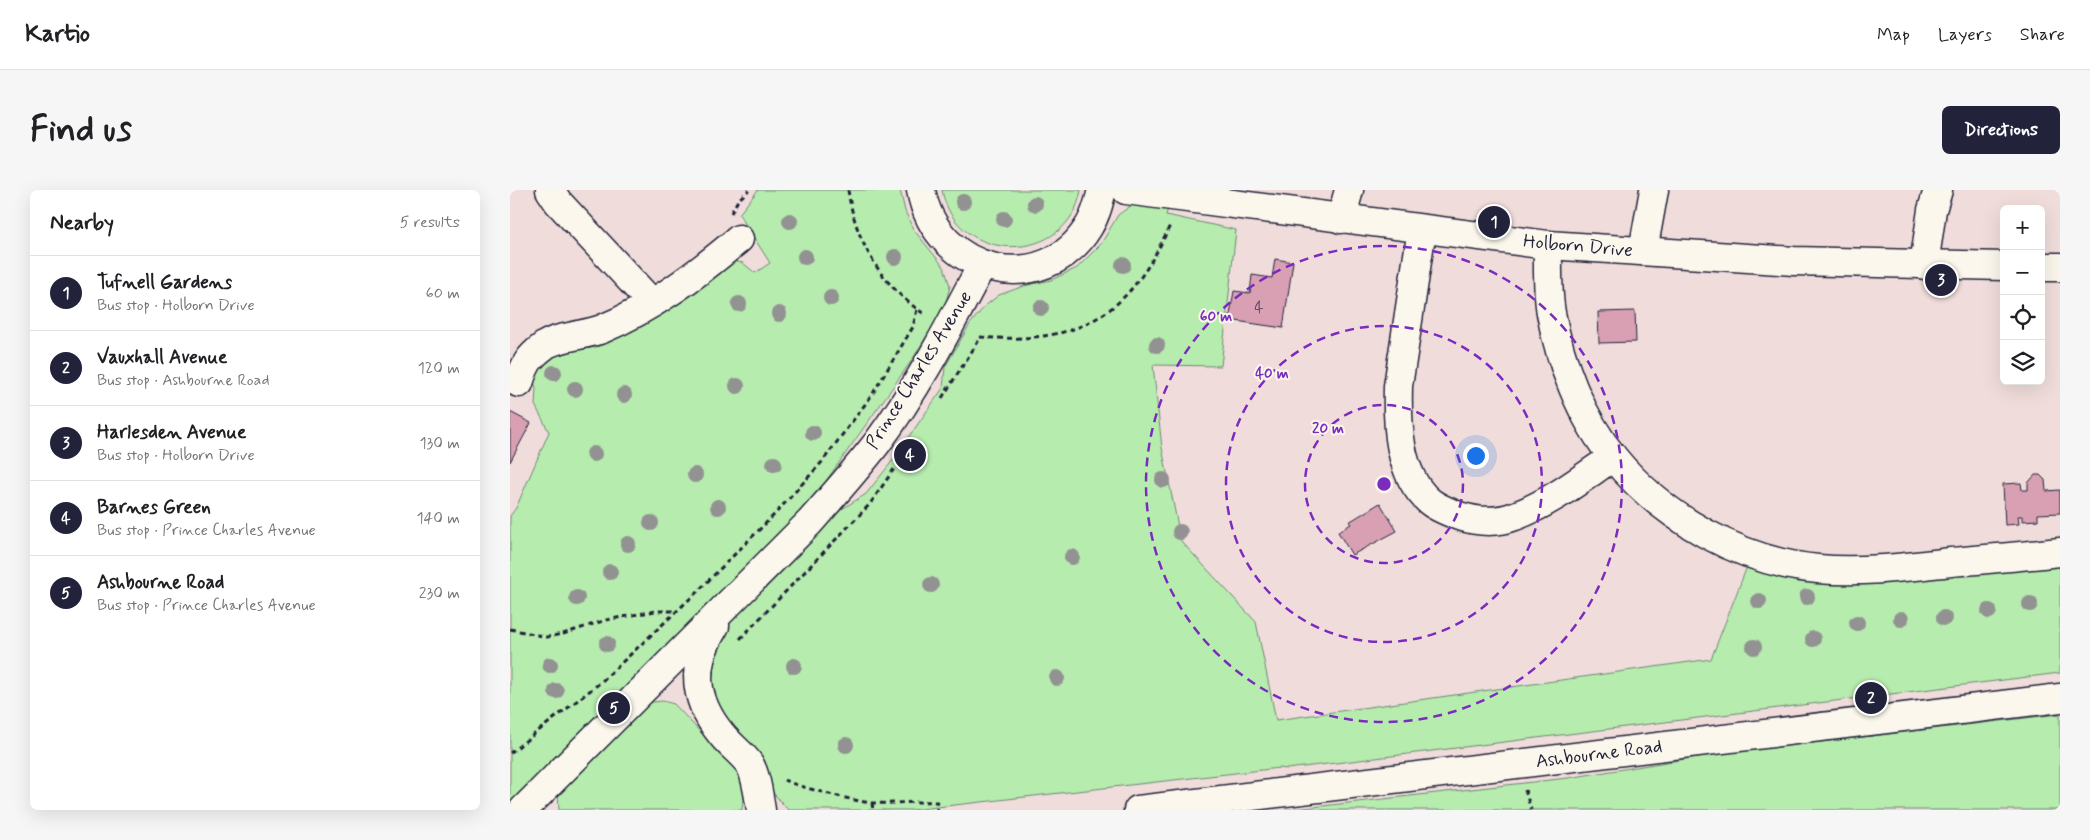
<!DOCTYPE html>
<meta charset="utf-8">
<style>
:root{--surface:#fff;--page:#f6f6f6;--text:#202124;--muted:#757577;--line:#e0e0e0;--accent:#22223b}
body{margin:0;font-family:Mynerve,sans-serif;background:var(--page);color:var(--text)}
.controls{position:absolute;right:15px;top:15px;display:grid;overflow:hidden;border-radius:8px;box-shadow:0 5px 20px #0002}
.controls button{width:45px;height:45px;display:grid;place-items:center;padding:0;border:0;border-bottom:1px solid var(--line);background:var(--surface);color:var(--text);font:25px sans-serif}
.you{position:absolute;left:965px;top:265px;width:18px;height:18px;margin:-12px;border:4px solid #fff;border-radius:50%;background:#1a73e8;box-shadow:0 0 0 8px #1a73e833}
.badge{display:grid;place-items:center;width:32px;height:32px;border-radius:50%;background:var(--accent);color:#fff;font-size:16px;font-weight:700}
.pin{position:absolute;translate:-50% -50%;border:2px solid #fff;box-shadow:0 1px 5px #0006}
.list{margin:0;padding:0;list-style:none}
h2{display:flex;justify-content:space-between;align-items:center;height:65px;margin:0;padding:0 20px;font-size:21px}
h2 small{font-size:16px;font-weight:400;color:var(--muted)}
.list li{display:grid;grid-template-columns:32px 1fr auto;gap:15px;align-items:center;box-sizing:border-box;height:75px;padding:0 20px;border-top:1px solid var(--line)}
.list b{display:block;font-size:19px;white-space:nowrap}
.list p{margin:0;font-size:16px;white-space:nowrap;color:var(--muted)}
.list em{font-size:16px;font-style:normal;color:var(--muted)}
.icon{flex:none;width:28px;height:28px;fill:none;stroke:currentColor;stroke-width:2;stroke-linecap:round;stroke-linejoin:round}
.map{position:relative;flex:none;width:1550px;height:620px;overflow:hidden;border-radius:8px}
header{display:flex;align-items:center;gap:30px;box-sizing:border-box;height:70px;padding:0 25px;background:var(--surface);border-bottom:1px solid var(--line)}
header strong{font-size:24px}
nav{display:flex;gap:28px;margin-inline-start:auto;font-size:18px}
.intro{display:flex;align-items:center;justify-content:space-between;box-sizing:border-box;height:120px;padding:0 30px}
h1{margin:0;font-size:35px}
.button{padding:12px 22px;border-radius:8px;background:var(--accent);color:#fff;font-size:18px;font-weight:700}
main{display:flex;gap:30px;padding:0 30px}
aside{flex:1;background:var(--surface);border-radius:8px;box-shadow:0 5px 20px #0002}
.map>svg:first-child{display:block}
.green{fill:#b6ecae;stroke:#6c8774}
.building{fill:#d8a0b2;stroke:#22223b}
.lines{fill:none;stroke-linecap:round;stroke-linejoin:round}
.street-casing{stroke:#22223b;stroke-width:31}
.secondary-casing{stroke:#22223b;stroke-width:31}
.highway-casing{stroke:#22223b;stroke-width:31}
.path{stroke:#22223b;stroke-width:3;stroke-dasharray:5 4;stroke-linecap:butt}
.street{stroke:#fbf7ec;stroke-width:28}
.secondary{stroke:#fbf7ec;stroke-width:28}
.highway{stroke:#fbf7ec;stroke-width:28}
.tree{fill:#939293}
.ring{fill:none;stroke:#7b2cbf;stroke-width:2.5;stroke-dasharray:9 6}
.labels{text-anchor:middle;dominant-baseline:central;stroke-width:4;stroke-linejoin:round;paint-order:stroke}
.number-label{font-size:16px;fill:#504259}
.street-label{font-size:19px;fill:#22223b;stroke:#fbf7ec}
.centre{fill:#7b2cbf;stroke:#fbf7ec;stroke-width:2.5}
.ring-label{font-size:15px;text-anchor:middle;font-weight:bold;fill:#7b2cbf;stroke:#fbf7ec;stroke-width:4;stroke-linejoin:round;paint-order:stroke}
</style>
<header>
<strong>Kartio</strong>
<nav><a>Map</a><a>Layers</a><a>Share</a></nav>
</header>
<div class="intro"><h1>Find us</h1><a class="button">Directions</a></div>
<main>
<aside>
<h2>Nearby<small>5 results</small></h2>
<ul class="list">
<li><span class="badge">1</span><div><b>Tufnell Gardens</b><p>Bus stop · Holborn Drive</p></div><em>60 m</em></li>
<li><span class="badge">2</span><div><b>Vauxhall Avenue</b><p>Bus stop · Ashbourne Road</p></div><em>120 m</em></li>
<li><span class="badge">3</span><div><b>Harlesden Avenue</b><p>Bus stop · Holborn Drive</p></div><em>130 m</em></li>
<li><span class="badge">4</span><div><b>Barnes Green</b><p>Bus stop · Prince Charles Avenue</p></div><em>140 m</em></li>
<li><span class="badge">5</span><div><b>Ashbourne Road</b><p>Bus stop · Prince Charles Avenue</p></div><em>230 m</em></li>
</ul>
</aside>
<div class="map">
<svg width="1550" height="620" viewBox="0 0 1550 620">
<rect width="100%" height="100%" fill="#f0dddb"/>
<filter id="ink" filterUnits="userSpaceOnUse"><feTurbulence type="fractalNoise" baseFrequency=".02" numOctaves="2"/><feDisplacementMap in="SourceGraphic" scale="10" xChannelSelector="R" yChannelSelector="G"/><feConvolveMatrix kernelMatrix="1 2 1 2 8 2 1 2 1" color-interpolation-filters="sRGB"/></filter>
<g filter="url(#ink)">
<!-- green -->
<g class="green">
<polygon points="248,0 390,0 395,21 403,39 434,77 440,96 435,116 402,170 306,305 0,615 0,326 6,318 39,242 25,215 26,198 22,184 26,176 222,71 233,73 245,83 260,73 229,24"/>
<path d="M432,0H571C559,76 445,75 432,0Z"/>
<polygon points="641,11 659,15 656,25 726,40 711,176 643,175 652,258 671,351 746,432 766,530 1201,469 1238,374 1550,372 1550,483 777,579 769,578 401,620 278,620 259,598 204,515 199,476 211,442 332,319 356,304 380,274 433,198 435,177 460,134 475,116 489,105 514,96 541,90 567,78 591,54 608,25 622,15"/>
<polygon points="153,511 164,514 229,583 234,598 232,620 49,620 48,602 129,517 142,512"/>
<polygon points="1550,524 1550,620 777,620 1058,588 1200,565"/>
</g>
<!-- building -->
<g class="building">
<polygon points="765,69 783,72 773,138 719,130 724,101 740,103 742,85 762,88"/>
<polygon points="1125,121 1126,152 1089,153 1088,122"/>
<polygon points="0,222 21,233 0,272"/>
<polygon points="1525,285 1530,285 1535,290 1536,301 1550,300 1550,323 1528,324 1528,330 1512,331 1512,326 1508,326 1509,334 1495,335 1493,294 1511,293 1512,300 1518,300 1518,293"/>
<polygon points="870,313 887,341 842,365 828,342 841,334 839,332"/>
</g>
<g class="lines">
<defs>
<g id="street">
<polyline points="40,0 48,12 142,113"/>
<polyline points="616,0 1038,55 1284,71 1494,76"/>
<polyline points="831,29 839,0"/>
<path d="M912,39L888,196C887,234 888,284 919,311C927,318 939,322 949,326C968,332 987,333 1005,326C1041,313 1072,288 1103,267"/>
<path d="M1038,55C1038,77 1037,100 1041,123C1050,172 1071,228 1104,268C1153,328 1231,372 1308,379C1353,383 1397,377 1441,372C1477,369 1514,366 1550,362"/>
<polyline points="1133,61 1144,0"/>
<polyline points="1414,75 1422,20 1428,0"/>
<polyline points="1531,77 1550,77"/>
<path d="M9,193C15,174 18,168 34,156C45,147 77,145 92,139C143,118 187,84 229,49"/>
</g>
<g id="secondary">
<path d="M411,0C426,85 535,110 579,36C586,25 589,12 592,0"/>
<path d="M205,436C180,475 183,510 212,545C220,555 230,562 238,572C246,582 249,608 251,620"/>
<path d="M13,620L300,332C323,306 346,280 367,253C408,198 440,135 472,75"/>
</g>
<polyline id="highway" points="628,620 1550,508"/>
</defs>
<!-- street casing -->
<use href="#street" class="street-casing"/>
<!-- secondary casing -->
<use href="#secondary" class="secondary-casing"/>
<!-- highway casing -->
<use href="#highway" class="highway-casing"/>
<!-- path -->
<g class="path">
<path d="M338,0C345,51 372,97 416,125"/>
<polyline points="221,23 228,10 239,0"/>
<path d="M470,147C571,155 620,125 661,33"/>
<polyline points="432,208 471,147"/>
<polyline points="0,439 37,447 53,444 96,430 145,421 165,421"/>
<polyline points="230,449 360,314 384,279"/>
<polyline points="0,563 91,492 185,404 265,324 312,272 362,205 403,137 407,119"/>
<path d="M274,590C285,596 351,613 364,613C385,614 406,611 427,612V620"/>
<polyline points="1015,600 1021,620"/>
<polyline points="362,613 363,620"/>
</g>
<!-- street -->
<use href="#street" class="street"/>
<!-- secondary -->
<use href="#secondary" class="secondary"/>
<!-- highway -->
<use href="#highway" class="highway"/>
</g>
<!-- trees -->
<g class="tree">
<circle cx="453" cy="12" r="8"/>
<circle cx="525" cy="14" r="8"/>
<circle cx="494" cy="29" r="8"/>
<circle cx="280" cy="31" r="8"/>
<circle cx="295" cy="67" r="8"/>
<circle cx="385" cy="67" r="8"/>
<circle cx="613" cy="75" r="8"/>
<circle cx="321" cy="108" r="8"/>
<circle cx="229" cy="114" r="8"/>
<circle cx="531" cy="118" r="8"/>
<circle cx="269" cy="124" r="8"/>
<circle cx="647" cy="155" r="8"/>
<circle cx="44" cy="183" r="8"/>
<circle cx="227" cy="196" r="8"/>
<circle cx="65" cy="199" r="8"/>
<circle cx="114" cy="205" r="8"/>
<circle cx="303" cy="243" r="8"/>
<circle cx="84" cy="264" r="8"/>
<circle cx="264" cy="274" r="8"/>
<circle cx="185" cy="285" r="8"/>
<circle cx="653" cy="290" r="8"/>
<circle cx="208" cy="317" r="8"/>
<circle cx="141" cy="333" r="8"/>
<circle cx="670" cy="342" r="8"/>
<circle cx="118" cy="354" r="8"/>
<circle cx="562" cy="367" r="8"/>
<circle cx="100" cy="382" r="8"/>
<circle cx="421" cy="395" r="8"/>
<circle cx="1297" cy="407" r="8"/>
<circle cx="67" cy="408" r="8"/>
<circle cx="1249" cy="411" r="8"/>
<circle cx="1520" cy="414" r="8"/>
<circle cx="1479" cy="421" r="8"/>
<circle cx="1434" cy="428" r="8"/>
<circle cx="1391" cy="429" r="8"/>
<circle cx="1347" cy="433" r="8"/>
<circle cx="1303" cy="449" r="8"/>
<circle cx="97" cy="454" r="8"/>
<circle cx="1244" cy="457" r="8"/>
<circle cx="40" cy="475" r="8"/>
<circle cx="284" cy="476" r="8"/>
<circle cx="547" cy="488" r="8"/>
<circle cx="46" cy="501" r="8"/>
<circle cx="336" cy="555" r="8"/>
</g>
</g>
<!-- distance rings -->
<g class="ring">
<circle cx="874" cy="294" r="79"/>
<circle cx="874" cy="294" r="158"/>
<circle cx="874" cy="294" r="238"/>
</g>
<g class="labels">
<!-- number labels -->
<g class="number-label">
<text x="749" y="117">4</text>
</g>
<!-- street labels -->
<g class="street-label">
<text transform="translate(1068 56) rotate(5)">Holborn Drive</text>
<text transform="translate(409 180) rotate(-58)">Prince Charles Avenue</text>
<text transform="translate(1089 564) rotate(-7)">Ashbourne Road</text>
</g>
</g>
<circle cx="874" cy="294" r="8" class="centre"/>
<g class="ring-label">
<text x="706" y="131">60 m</text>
<text x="762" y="188">40 m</text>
<text x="818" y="243">20 m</text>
</g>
</svg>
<div class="controls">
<button>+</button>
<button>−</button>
<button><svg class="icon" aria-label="locate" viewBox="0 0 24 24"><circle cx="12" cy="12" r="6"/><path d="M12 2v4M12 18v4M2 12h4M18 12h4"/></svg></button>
<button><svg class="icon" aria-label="layers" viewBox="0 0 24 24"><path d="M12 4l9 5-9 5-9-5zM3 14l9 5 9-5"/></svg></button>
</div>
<div class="you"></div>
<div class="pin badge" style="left:984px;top:32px">1</div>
<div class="pin badge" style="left:1361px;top:508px">2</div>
<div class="pin badge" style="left:1431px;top:90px">3</div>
<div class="pin badge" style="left:400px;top:265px">4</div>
<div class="pin badge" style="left:104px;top:518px">5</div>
</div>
</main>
